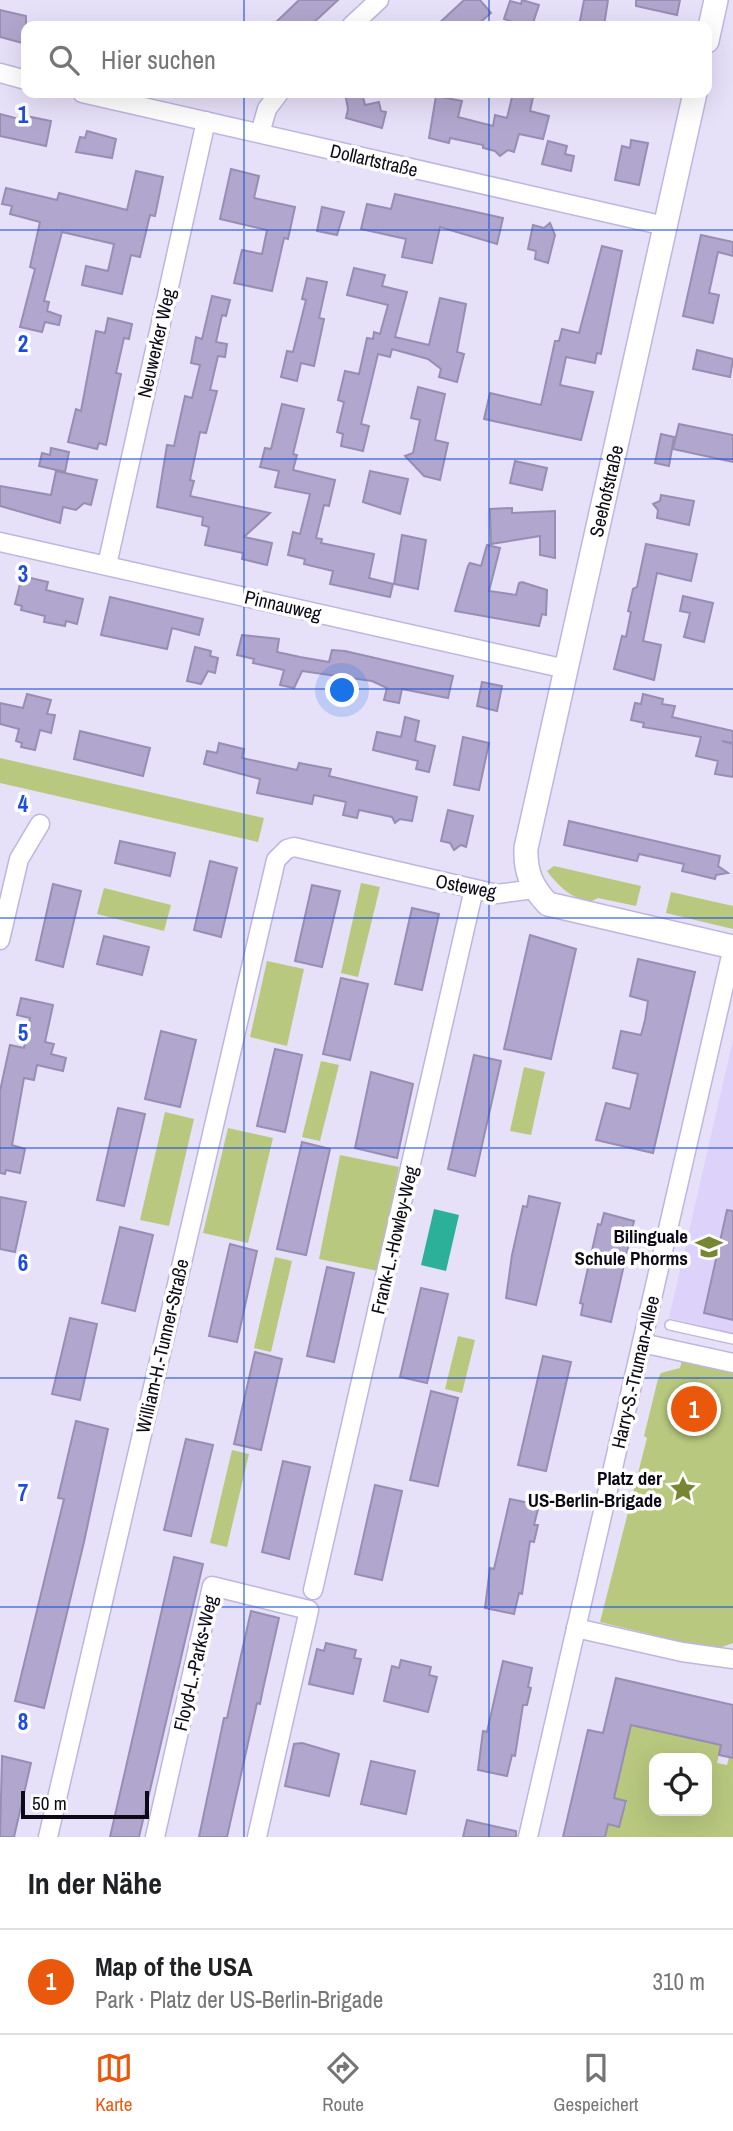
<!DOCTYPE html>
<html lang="de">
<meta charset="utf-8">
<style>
:root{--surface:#fff;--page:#f2f2f2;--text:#202124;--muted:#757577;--line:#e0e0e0;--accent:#ea580c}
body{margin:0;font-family:"Archivo Narrow",sans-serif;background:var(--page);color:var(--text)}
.controls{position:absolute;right:21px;bottom:21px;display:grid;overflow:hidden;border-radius:14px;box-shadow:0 7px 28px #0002}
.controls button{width:63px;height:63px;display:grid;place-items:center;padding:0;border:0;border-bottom:2px solid var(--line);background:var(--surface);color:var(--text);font:35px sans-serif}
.scale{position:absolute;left:21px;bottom:18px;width:128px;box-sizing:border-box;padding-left:7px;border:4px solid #0d0916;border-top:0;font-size:19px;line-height:24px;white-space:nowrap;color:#0d0916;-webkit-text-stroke:5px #fff;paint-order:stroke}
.you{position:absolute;left:343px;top:691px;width:24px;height:24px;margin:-18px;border:5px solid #fff;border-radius:50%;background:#1a73e8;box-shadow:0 0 0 10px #1a73e833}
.badge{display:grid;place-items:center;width:46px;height:46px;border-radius:50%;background:var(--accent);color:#fff;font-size:23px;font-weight:700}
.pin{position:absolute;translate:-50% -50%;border:4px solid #fff;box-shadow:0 2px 7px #0006}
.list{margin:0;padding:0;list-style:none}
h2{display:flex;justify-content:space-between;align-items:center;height:91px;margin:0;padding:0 28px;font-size:30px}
h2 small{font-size:23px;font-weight:400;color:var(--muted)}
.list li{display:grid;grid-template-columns:46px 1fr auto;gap:21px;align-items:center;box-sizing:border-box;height:105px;padding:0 28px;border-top:2px solid var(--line)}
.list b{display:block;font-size:26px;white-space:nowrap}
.list p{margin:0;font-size:23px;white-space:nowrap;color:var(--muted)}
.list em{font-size:23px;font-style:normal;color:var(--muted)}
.icon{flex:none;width:38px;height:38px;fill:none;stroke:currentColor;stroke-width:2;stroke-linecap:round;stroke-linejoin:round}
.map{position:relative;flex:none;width:733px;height:1837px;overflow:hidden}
.search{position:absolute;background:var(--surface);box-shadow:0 7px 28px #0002;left:21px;right:21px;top:21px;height:77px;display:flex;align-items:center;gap:18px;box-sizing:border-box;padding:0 24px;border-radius:14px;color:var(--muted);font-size:26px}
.sheet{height:196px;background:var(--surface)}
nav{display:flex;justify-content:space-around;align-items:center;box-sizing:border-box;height:98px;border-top:2px solid var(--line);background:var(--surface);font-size:19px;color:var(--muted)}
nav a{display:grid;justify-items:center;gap:4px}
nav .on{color:var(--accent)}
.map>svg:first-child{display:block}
.built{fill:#ddd2f9}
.green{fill:#b8c87e;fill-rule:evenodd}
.water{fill:#2db099}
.building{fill:#b1a6cd;stroke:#988db3;stroke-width:2}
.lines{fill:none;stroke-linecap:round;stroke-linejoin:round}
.service-casing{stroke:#c0b5dd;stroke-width:12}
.minor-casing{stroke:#c0b5dd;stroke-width:21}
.tertiary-casing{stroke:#c0b5dd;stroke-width:26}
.service{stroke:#fff;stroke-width:9}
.minor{stroke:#fff;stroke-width:18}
.tertiary{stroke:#fff;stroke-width:23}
.grid{fill:none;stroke:#1d4ed8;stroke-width:2;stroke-opacity:0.55}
.labels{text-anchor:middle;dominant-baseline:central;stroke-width:7;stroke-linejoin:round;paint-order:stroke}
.street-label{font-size:19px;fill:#0d0916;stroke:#fff}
.poi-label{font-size:19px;font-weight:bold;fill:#0d0916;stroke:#fff;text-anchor:end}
.grid-label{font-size:23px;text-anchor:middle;font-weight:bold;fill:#1d4ed8;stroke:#fff;stroke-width:7;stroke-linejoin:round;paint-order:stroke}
</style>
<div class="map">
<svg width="733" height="1837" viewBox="0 0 733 1837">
<rect width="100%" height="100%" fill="#e7e0f9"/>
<!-- built -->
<polygon class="built" points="733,1040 733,1333 669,1318"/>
<!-- green -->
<g class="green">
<polygon points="0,758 264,818 258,842 0,783"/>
<path d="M554,866L641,886L636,906L598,898L590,902C571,898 558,886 547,871Z"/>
<polygon points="361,883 380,887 358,977 341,973"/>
<polygon points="104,888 171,905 164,931 97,914"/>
<polygon points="671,892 733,906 733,929 666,913"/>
<polygon points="267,961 304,969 287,1046 250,1037"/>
<polygon points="321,1061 339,1065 320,1141 302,1137"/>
<polygon points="524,1067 545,1072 531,1135 510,1131"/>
<polygon points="165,1112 194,1119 169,1226 140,1220"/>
<polygon points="228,1128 273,1138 248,1243 203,1233"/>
<polygon points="340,1155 399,1167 378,1271 319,1259"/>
<polygon points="275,1257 292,1261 271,1352 254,1348"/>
<polygon points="458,1336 475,1340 462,1393 445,1389"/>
<polygon points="682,1360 733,1372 733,1643 714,1650 600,1622 647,1438 644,1436 658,1379 661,1373 680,1368"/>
<polygon points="232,1450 249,1454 227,1547 210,1543"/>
<path d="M631,1725L721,1745L717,1763L727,1765L729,1757L733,1758V1837H605L608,1824L619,1826L622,1818L613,1805L626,1807L627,1801L614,1798ZM654,1758H707V1811H654Z"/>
</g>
<!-- water -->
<polygon class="water" points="434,1209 459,1215 446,1271 421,1265"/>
<!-- building -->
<g class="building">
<polygon points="299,0 338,0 310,26 272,26"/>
<polygon points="464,0 480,0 491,13 476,26 436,26"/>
<polygon points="522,0 539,5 532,26 517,26 518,24 504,19 510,1 521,4"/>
<polygon points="584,0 608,0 604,26 579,26"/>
<polygon points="636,0 680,0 677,15 636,6"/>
<polygon points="0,10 26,16 26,44 0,37"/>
<polygon points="345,93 362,93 365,105 379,102 381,111 386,112 382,128 346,118 348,109"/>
<polygon points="513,93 534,93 530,111 549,116 543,139 519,134 514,152 508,150 500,156 495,151 483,148 483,145 450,138 449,143 429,138 436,96 462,101 458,117 493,126 495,115 507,118"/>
<polygon points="0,114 30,122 31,117 51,121 46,146 0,136"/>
<polygon points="87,131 116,139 112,158 76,152 80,137 85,138"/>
<polygon points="631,140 648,143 639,185 615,180 622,146 630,148"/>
<polygon points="548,141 567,146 565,154 574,156 571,171 542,164"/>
<polygon points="231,169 259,176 254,198 295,207 288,239 284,238 272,291 234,283 242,250 262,254 267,230 220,219"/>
<polygon points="136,171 163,177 155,216 150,215 140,257 131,255 122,294 82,285 86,266 108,271 114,244 62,232 44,301 49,302 47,311 61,316 59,325 45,322 42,332 20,327 35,269 30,267 40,222 10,214 12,206 2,204 6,188 57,200 59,193 127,210"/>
<polygon points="395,194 503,218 497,244 440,227 432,263 402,257 406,239 361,229 367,204 391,209"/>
<polygon points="322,207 344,212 337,235 317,231"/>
<polygon points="550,223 555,235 548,263 535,259 536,251 528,249 533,225 544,228"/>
<polygon points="701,235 733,242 733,256 718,252 709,293 719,295 713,323 683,316"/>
<polygon points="602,246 622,251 601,354 597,353 595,363 566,357 560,385 593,392 581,440 484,419 490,393 541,405 555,341 559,341 562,329 579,333"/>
<polygon points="354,268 385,275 382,286 407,292 395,337 429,345 440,298 466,304 457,352 464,354 457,382 439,377 441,369 428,359 392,349 390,357 378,354 361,424 369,426 363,451 341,446 343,434 337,432 344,402 338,400 345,371 359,374 367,338 373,339 374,332 380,334 388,305 347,295"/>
<polygon points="307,278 327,282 319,318 324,319 314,366 301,363 297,381 281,377 287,351 293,352 306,300 302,299"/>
<polygon points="212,296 230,300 226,316 222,315 216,342 227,344 225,357 218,356 210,390 217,391 206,433 200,432 190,480 194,481 190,496 270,513 244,537 272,543 267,565 242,559 243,553 205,545 209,527 202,525 203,517 157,507 167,445 174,446 185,396 192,398 200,365 191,363 196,337 202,339"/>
<polygon points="108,318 132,324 129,339 124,338 116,373 121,374 106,445 99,443 97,449 68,442 76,409 81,411 96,331 105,333"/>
<polygon points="697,350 733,359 730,377 693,369"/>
<polygon points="418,387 445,394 435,440 448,443 440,480 424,476 405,456 413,453 420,420 411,418"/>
<polygon points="282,404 304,409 293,454 297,455 293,470 335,480 329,506 324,505 316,538 322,539 321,543 374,554 369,578 393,584 390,597 330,584 333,571 304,564 305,559 288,555 293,532 300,534 310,494 275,487 279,471 260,467 265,448 271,449"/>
<polygon points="679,424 733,435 733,462 673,449"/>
<polygon points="661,434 674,437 669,466 655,463"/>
<polygon points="51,448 69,452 65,472 39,466 42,453 50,455"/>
<polygon points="515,461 547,468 542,490 510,483"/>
<polygon points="56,471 97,480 91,505 84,503 76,510 63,507 60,523 0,506 0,486 51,495"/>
<polygon points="370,471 408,479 400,514 363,502"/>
<polygon points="661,495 694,501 689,525 657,518 658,510 653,504 660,501"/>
<polygon points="512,508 512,513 555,511 555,558 540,555 540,536 491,544 490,509"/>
<polygon points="402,535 426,540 418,589 394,584"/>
<polygon points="646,544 697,554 691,581 657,573 643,641 661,645 654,680 614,669 622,636 626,637 631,612 628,611 633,589 637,587"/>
<polygon points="487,545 500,548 489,591 516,595 519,583 522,582 547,590 546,615 542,614 539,626 455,611 468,566 470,563 481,566"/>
<polygon points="22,576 48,582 46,590 83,599 77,624 66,621 65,626 44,622 45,616 21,610 22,606 15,604"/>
<polygon points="683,596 713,603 704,642 684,637 690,613 680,611"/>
<polygon points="110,597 203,619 199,635 172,628 167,649 101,635"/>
<polygon points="242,635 279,639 277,652 300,657 329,662 332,650 345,651 453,676 448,698 402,689 399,703 384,700 387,688 372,681 302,671 294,688 280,685 284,670 253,663 254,659 237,655"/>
<polygon points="195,647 211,651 210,656 218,658 215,673 208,671 201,684 187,681"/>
<polygon points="482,682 502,686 497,711 477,706"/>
<polygon points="27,694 51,700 47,714 55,715 51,733 40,730 35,750 21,747 22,743 16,741 19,729 0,724 0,703 23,708"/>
<polygon points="643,694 663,699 662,704 675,706 672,717 733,731 733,743 722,741 733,744 733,777 715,774 718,761 696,756 701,737 643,727 644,723 631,720 635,703 641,704"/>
<polygon points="405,717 419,721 415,741 435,746 429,772 416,769 418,761 373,750 377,732 401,737"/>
<polygon points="80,731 150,748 143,776 74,759"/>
<polygon points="463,737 489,743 479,790 454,785"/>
<polygon points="219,743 244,749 242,758 297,770 299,763 331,769 329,776 417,797 412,821 400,819 395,823 392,817 359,810 357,818 343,815 346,802 314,795 312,804 257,793 260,779 204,764 207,751 217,753"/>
<polygon points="448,810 473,816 466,847 461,845 454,850 450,843 441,841"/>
<polygon points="569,821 720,856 718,866 728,873 716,875 715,879 682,871 684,864 639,854 637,861 564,845"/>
<polygon points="120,841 175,853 170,876 115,863"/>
<polygon points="210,861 237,868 221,937 194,930"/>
<polygon points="53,884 81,891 63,967 36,960"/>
<polygon points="312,885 340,891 322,967 295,961"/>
<polygon points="412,908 439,914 422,990 395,984"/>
<polygon points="530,935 576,949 551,1059 504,1049"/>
<polygon points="104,936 149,947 142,975 97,964"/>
<polygon points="638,959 695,972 653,1153 596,1140 606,1103 630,1109 638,1074 613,1068 621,1031 641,1035 645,1020 648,1001 630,996"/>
<polygon points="341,978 368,984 350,1060 323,1054"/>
<polygon points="21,998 53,1005 45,1042 54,1044 51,1054 66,1058 63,1071 37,1065 34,1080 24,1078 12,1145 25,1149 20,1173 6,1170 5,1174 0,1173 0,1091 10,1045 24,1048 30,1018 17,1015"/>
<polygon points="161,1031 196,1040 180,1107 145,1099"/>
<polygon points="275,1049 302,1055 285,1132 257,1126"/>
<polygon points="474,1055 501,1061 475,1176 448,1169"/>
<polygon points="371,1072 413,1084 397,1158 355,1148"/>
<polygon points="118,1108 145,1114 124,1206 97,1200"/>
<polygon points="302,1142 330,1149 306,1255 277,1249"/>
<polygon points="529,1196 560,1203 536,1305 506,1298 512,1255 523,1206 527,1207"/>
<polygon points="0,1197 26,1202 15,1252 0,1249"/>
<polygon points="727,1210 733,1211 733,1320 704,1313"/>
<polygon points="604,1213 634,1221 611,1322 581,1315 583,1304 580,1303 598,1224 601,1225"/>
<polygon points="120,1227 153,1235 135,1311 102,1303"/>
<polygon points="230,1244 257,1251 237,1342 209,1336"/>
<polygon points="327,1267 354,1273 334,1362 307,1356"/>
<polygon points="421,1288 448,1294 427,1383 400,1377"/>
<polygon points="70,1318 97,1324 80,1400 52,1394"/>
<polygon points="255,1352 282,1359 261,1450 234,1444"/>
<polygon points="543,1356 571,1362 546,1471 518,1465"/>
<polygon points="431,1391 458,1398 438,1486 410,1480"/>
<polygon points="76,1421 108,1429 84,1542 44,1708 15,1701 64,1499 58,1498"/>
<polygon points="186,1439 213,1445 191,1536 164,1530"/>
<polygon points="283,1461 310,1467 289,1559 262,1552"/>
<polygon points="375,1485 402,1491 382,1580 355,1574"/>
<polygon points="510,1499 539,1505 534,1525 538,1525 534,1542 530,1541 522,1594 519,1593 514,1614 485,1608 490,1568 494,1569"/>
<polygon points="174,1557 203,1564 139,1837 110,1837"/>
<polygon points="251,1611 279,1618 263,1689 260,1704 257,1703 227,1837 199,1837 224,1718 227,1718"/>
<polygon points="326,1643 356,1650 354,1658 361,1659 353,1694 309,1684 317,1649 324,1651"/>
<polygon points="401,1660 431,1667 429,1675 437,1677 428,1712 384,1701 392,1666 399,1668"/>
<polygon points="503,1661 532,1668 528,1687 531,1688 527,1705 523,1705 515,1756 512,1755 507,1776 478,1770 483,1731 487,1732"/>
<polygon points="616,1678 733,1705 733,1758 719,1755 721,1745 631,1725 614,1798 626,1801 619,1827 608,1824 605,1837 563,1837 588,1730 603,1733"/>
<polygon points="302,1743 339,1754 329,1796 285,1786 294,1744"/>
<polygon points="2,1756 31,1763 14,1837 0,1837"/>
<polygon points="371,1761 415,1771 406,1814 361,1804"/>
<polygon points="467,1820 516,1831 516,1837 463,1837"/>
</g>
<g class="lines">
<defs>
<polyline id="service" points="670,1325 733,1339"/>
<g id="minor">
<polyline points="351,26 379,0"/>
<polyline points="0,73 26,80"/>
<polyline points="82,93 665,226"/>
<polyline points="260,133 267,109 279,93"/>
<polyline points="0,542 566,669"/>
<polyline points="107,565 206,121"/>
<polyline points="0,940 19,859 40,824"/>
<polyline points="642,1343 733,1363"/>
<polyline points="313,1590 474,889"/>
<polyline points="576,1628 682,1652 733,1659"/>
<polyline points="48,1837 276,860 287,849 294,847 497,894 534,889"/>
<polyline points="155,1837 212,1586 309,1610 257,1837"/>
<polyline points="528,1837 733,947"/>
</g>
<g id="tertiary">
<polyline points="707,41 716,0"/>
<path d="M695,93L526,848C525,872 532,888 548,904L733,947"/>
</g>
</defs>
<!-- service casing -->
<use href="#service" class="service-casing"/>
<!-- minor casing -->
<use href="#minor" class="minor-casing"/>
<!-- tertiary casing -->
<use href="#tertiary" class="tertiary-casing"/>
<!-- service -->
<use href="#service" class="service"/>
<!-- minor -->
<use href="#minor" class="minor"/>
<!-- tertiary -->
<use href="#tertiary" class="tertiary"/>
</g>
<!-- grid -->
<path class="grid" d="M244,0V26M489,0V26M244,93V1837M489,93V1837M0,230H733M0,459H733M0,689H733M0,918H733M0,1148H733M0,1378H733M0,1607H733"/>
<!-- icons -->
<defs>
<symbol id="school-bare" viewBox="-9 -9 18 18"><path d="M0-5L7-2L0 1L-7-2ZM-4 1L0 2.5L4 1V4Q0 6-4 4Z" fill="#788634" stroke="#fff" stroke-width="2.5" paint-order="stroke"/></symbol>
<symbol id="sight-bare" viewBox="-9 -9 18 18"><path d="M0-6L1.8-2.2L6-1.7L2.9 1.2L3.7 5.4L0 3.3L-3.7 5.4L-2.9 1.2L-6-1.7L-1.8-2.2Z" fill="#788634" stroke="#fff" stroke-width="2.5" paint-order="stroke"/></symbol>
</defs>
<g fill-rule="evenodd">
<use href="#school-bare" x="690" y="1228" width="38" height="38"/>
<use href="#sight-bare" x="664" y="1470" width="38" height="38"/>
</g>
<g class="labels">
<!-- street labels -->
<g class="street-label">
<text transform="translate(374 160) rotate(13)">Dollartstraße</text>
<text transform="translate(156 343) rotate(-77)">Neuwerker Weg</text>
<text transform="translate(606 491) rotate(-77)">Seehofstraße</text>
<text transform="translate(283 605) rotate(13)">Pinnauweg</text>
<text transform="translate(466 886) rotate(11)">Osteweg</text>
<text transform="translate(394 1240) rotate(-77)">Frank-L.-Howley-Weg</text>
<text transform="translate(162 1346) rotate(-77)">William-H.-Tunner-Straße</text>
<text transform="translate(635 1372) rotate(-77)">Harry-S.-Truman-Allee</text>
<text transform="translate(195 1663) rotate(-77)">Floyd-L.-Parks-Weg</text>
</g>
<!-- poi labels -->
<g class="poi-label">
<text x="688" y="1236">Bilinguale<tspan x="688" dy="22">Schule Phorms</tspan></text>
<text x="662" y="1478">Platz der<tspan x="662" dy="22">US-Berlin-Brigade</tspan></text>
</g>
</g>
<g class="grid-label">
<text x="23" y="123">1</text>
<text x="23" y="352">2</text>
<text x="23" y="582">3</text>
<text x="23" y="812">4</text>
<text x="23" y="1041">5</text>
<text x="23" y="1271">6</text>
<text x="23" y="1501">7</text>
<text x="23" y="1730">8</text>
</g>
</svg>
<div class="controls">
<button><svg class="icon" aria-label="locate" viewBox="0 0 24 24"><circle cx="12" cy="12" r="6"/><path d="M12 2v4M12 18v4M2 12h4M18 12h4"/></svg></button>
</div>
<div class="scale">50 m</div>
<div class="you"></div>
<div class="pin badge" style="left:694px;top:1409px">1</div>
<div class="search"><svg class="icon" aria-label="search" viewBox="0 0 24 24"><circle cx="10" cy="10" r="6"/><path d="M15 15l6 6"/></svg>Hier suchen</div>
</div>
<section class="sheet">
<h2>In der Nähe<small></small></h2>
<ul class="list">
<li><span class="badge">1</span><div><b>Map of the USA</b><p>Park · Platz der US-Berlin-Brigade</p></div><em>310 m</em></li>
</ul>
</section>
<nav>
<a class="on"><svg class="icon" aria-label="map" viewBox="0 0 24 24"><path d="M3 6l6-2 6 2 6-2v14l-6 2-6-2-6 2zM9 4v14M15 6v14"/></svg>Karte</a>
<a><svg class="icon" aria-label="directions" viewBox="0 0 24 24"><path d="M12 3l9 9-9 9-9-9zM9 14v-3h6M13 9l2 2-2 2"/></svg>Route</a>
<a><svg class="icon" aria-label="saved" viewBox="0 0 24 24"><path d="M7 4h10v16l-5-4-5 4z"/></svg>Gespeichert</a>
</nav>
